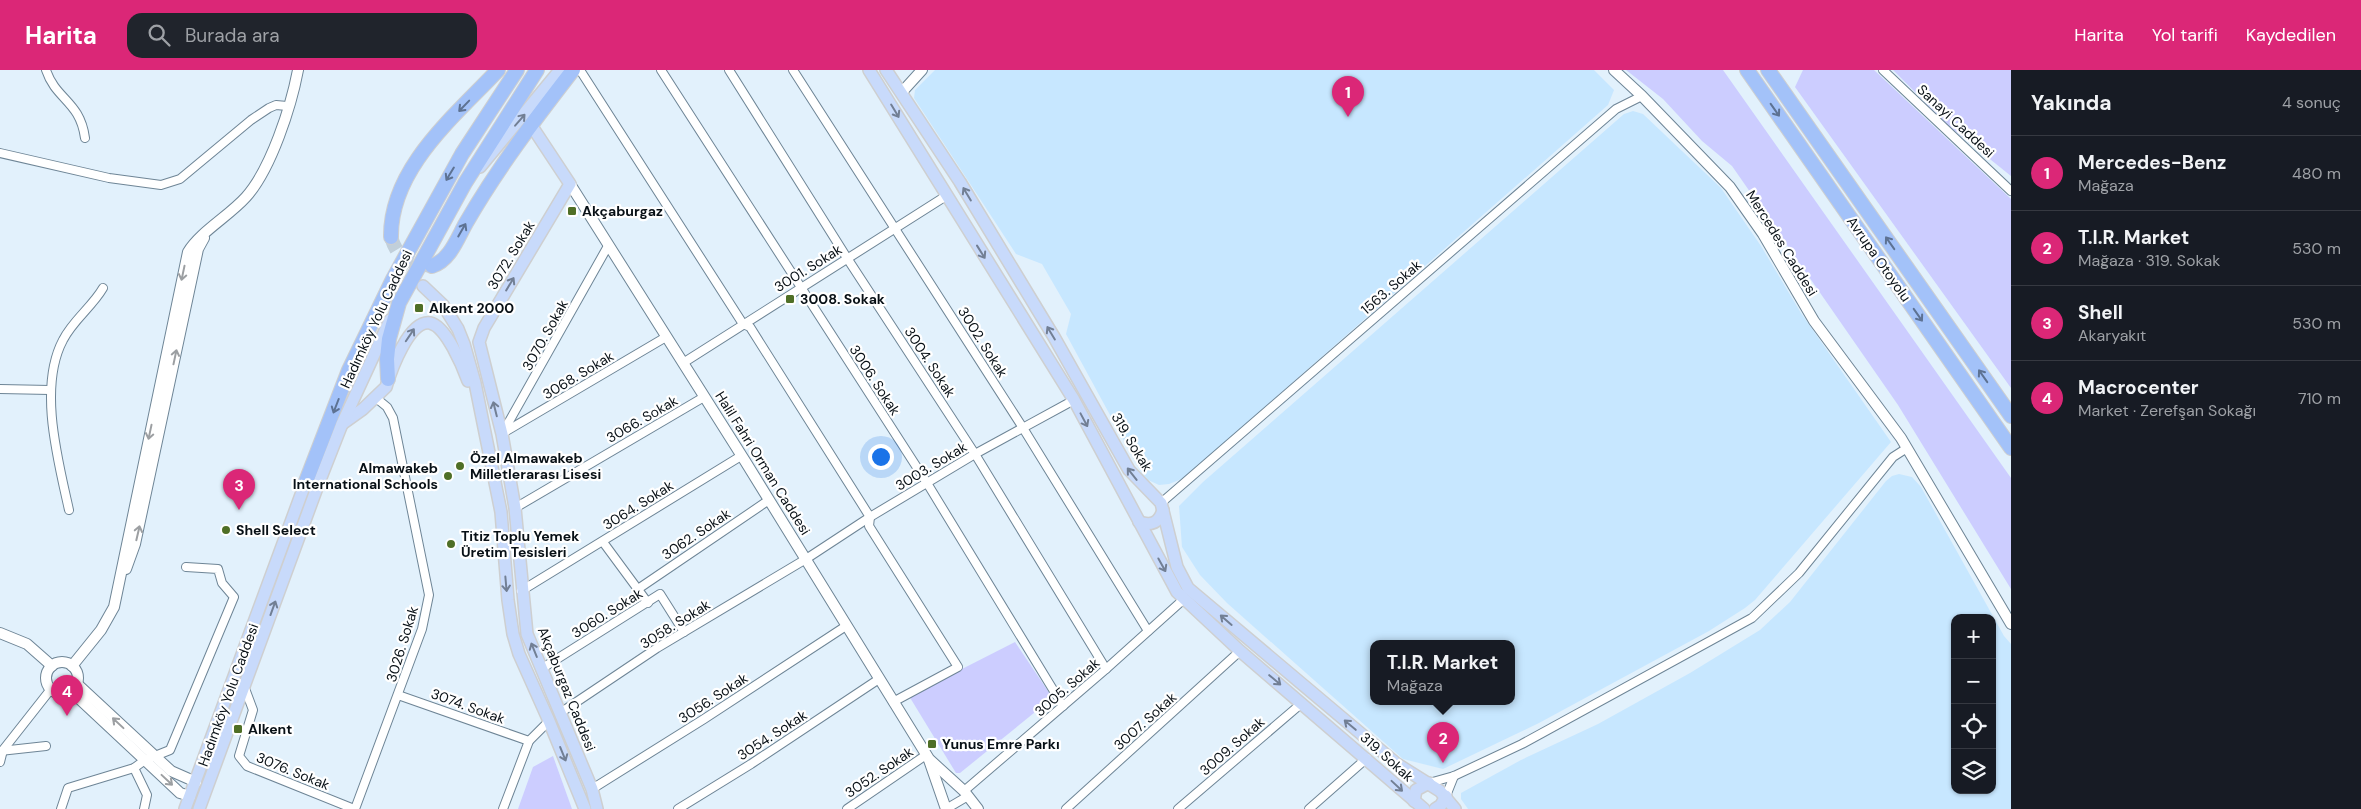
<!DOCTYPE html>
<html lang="tr">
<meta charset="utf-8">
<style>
:root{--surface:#171b24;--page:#20242c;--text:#f1f3f6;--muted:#9ea1a6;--line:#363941;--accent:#db2777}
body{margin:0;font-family:"DM Sans",sans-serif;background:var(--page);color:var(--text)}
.controls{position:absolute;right:15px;bottom:15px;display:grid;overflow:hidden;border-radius:10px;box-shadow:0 1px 4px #0004}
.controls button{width:45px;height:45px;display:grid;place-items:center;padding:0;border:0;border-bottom:1px solid var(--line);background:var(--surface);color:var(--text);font:25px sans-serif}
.you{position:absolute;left:880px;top:386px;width:18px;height:18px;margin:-12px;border:4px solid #fff;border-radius:50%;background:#1a73e8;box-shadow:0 0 0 8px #1a73e833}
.badge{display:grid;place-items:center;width:32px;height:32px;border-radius:50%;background:var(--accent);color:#fff;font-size:16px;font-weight:700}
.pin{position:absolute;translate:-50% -41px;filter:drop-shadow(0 1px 2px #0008)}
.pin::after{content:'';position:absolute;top:26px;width:18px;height:15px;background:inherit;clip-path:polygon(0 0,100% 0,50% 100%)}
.popup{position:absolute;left:1370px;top:570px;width:145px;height:65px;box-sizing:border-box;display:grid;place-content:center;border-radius:10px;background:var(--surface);filter:drop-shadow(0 1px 4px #0005);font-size:16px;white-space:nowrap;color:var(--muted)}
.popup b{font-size:19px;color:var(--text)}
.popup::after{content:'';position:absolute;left:50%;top:100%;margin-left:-10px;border:10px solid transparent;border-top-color:var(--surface)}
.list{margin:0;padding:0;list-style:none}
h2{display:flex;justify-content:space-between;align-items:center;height:65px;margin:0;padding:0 20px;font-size:21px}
h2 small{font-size:16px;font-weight:400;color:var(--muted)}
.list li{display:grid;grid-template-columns:32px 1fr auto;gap:15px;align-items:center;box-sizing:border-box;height:75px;padding:0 20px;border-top:1px solid var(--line)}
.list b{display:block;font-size:19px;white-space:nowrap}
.list p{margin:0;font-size:16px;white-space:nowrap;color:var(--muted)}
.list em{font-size:16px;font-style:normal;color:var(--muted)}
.icon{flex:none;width:28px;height:28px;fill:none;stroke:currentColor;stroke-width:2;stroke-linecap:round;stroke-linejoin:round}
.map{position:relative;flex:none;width:2011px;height:739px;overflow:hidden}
header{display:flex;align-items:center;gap:30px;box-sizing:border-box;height:70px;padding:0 25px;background:var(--accent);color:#fff}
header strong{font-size:24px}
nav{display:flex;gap:28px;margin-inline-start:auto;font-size:18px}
.search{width:350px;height:45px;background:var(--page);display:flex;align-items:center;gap:12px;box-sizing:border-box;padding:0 18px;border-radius:15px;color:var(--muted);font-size:19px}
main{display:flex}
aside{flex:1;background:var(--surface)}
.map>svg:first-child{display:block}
.built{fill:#c7e7ff;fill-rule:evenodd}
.green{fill:#cccdff}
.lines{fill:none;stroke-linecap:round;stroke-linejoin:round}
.highway-tunnel{stroke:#c1cfda;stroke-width:14;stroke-dasharray:14 7;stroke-linecap:butt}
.street-casing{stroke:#6e8596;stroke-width:10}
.secondary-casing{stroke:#6e8596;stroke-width:12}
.primary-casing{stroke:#cecfd0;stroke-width:14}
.highway-casing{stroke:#cecfd0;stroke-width:16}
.street{stroke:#fff;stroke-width:8}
.secondary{stroke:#fff;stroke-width:10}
.primary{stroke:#c8dafb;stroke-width:11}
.highway{stroke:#a3c2f9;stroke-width:14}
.oneway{stroke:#5d7293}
.oneway2{stroke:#727f94}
.oneway3{stroke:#9c9fa2}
.poi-dot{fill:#4f6f26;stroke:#fff;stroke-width:2}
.labels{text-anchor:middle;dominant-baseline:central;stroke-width:4.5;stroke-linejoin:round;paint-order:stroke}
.street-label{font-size:14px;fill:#081016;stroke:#fff}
.poi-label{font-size:14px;font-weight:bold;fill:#081016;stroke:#fff;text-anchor:start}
</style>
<header>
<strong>Harita</strong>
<div class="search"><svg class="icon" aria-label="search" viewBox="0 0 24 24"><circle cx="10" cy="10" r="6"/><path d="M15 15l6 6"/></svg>Burada ara</div>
<nav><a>Harita</a><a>Yol tarifi</a><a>Kaydedilen</a></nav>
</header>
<main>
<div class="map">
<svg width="2011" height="739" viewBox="0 0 2011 739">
<rect width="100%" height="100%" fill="#e2f1fc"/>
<!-- built -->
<g class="built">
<polygon points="935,0 1594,0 1614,20 1608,35 1193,400 1184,408 1169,414 1159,415 1148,410 1141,402 1066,264 1071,244 1042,194 1016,184 914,28 915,20"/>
<path d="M1633,41L1643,44L1721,118L1761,176L1801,243L1891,372L1755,530L1745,538L1709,561L1539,653L1443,699L1403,689L1227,533L1200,505L1182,477L1179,436L1203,412L1624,44ZM1512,574V632H1374V574Z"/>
<path d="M1899,404L1912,407L1921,417L2004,566L2011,574V739H1468L1461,729V723L1521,690L1598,654L1690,603L1760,560L1790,532L1886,411L1892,406ZM1955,548H1992V720H1955Z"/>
</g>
<!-- green -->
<g class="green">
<polygon points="1626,0 1723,0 2011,408 2011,519 1898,335 1732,96 1702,71 1663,29"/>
<polygon points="1803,0 1874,0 2011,129 2011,318 1795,17"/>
<polygon points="1893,0 2011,0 2011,106 1950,57"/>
<polygon points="1015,572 1050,624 1050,630 960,703 956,703 909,626"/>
<polygon points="553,686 572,739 518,739 533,697"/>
</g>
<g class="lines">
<!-- highway-tunnel -->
<path class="highway-tunnel" d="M391,167C398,190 408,192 431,196"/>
<defs>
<g id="street">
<path d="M46,0C56,30 80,31 85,68"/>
<polyline points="580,0 743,254 750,257 870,447 869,456 958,597 893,632"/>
<polyline points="661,0 927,413 1063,636"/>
<polyline points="729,0 847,188 975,384 1106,599"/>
<polyline points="793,0 1023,358 1148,561"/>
<polyline points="1883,0 2011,121"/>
<polyline points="0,83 109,108 161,115 180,109 251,50 269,38 276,35 287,36"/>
<polyline points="683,293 946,126"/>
<polyline points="0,319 50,320"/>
<polyline points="503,363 666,267"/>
<polyline points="502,364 608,176"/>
<polyline points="1161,433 1616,39 1642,26"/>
<polyline points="515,438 704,327"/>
<path d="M69,440C58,390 38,317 63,270C73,250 92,237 103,218"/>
<polyline points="603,472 648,533"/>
<polyline points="638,519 769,430"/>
<polyline points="521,521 741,386"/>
<polyline points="541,599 660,524 684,562"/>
<polyline points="244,616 253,640 239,686 247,696 354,739"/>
<polyline points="398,625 529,671"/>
<polyline points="560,643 657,578 806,489 870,447 975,384 1074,330"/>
<polyline points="0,681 46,676"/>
<polyline points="0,692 3,680 51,619"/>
<polyline points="134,698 147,725 144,739"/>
<polyline points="1429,713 1454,706 1522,674 1752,548 1799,503 1893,387 1907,378"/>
<polyline points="592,719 704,649 846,556"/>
<polyline points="964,721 1106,599 1184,529"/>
<polyline points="1446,726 1454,706"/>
<polyline points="61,739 68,718 134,698 145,690 170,680 234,527 222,513 218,499 186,497"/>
<polyline points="355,739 422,559 429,525 393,348 387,337 376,328"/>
<polyline points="503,739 529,671 549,651"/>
<polyline points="678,739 751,694 879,609"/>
<polyline points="847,739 926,685"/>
<polyline points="946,739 968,726"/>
<polyline points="1066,739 1240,581"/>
<polyline points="1178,739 1302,633"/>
<polyline points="1309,739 1367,688"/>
</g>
<g id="secondary">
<polyline points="1614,0 1642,26 1730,117 1763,164 1814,251 1901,368 2011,554"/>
<polyline points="902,22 922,0"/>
<polyline points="570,114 745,391 929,689 964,721 978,739"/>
<polyline points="126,499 135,474 198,179 204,168"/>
<polyline points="0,563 27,574 52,596"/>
<circle cx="62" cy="608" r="16"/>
<path d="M72,596L101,560L114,537L188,182C200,162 229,146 246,127C271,99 291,37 298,0"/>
<polyline points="76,613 171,701 196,712"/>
<polyline points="71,621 180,723 190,726"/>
<polyline points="929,690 946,739"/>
</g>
<g id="primary">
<polyline points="869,0 1074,330 1177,522 1240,581 1424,739"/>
<polyline points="886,0 960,112 1054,267 1129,400 1161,433 1177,497 1188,518 1397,694 1440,721 1455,739"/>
<polyline points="531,55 570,114 484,258 479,272 502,364 515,438 527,564 592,719 597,739"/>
<polyline points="480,97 560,0"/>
<polyline points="423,216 443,235 458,259 464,274 475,313 501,442 508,530 513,564 519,584 549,651 585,739"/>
<path d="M342,354L363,339L386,317C391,300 409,250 430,253C446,256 463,297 468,311"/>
<path d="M1139,452C1152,456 1159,453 1163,440"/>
<polyline points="1414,731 1416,720 1429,713"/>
<polyline points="185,739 305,414"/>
<polyline points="199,739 318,415 342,354 390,250"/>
<polyline points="1435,739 1441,735 1446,726"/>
</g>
<g id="highway">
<polyline points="1747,0 2011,378"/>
<polyline points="1768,0 2011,346"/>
<path d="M391,167C390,98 455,46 498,0"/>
<path d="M432,196C450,190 457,169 466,153C497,99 535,49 573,0"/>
<polyline points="388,309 387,289 389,269 399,233 465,113 537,0"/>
<polyline points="305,414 349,300 393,209 462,84 517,0"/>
</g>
</defs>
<!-- street casing -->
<use href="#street" class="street-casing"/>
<!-- secondary casing -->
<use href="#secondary" class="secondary-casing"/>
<!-- primary casing -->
<use href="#primary" class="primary-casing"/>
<!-- highway casing -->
<use href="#highway" class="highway-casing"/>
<!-- street -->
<use href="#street" class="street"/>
<!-- secondary -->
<use href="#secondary" class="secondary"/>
<!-- primary -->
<use href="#primary" class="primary"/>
<!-- highway -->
<use href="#highway" class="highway"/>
</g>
<!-- one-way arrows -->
<defs><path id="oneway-shaft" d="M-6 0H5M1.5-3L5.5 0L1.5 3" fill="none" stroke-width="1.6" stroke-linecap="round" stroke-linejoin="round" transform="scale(1.25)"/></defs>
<g class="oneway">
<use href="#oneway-shaft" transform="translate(464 36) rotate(134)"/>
<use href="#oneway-shaft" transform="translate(1775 40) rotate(55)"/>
<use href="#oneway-shaft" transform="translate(450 104) rotate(121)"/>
<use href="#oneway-shaft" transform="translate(462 160) rotate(-60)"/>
<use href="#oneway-shaft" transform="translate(1890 173) rotate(-125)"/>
<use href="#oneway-shaft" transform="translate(1918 245) rotate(55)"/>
<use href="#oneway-shaft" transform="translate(1983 306) rotate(-125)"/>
<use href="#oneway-shaft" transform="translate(336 336) rotate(111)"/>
</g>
<g class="oneway2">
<use href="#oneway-shaft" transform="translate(895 41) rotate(59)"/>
<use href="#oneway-shaft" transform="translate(520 50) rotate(-49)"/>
<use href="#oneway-shaft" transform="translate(967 124) rotate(-121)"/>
<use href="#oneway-shaft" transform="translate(981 182) rotate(58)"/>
<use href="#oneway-shaft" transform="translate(510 214) rotate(-59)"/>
<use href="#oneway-shaft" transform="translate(1051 263) rotate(-121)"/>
<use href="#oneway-shaft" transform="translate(410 265) rotate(-56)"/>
<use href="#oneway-shaft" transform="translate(495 339) rotate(-104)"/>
<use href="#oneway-shaft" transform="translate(1084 350) rotate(62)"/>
<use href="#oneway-shaft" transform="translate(1132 404) rotate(-128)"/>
<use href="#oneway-shaft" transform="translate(1162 495) rotate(61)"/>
<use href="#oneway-shaft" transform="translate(506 514) rotate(85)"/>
<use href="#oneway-shaft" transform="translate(273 538) rotate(-70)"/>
<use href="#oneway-shaft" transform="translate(1226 550) rotate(-139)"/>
<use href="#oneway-shaft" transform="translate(534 580) rotate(-112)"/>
<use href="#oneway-shaft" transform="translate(1275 610) rotate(40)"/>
<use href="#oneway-shaft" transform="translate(1350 655) rotate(-140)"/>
<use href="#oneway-shaft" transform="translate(563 684) rotate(68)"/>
<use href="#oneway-shaft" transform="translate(1397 716) rotate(43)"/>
</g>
<g class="oneway3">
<use href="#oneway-shaft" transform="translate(183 203) rotate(102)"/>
<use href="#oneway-shaft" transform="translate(175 287) rotate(-78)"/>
<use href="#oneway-shaft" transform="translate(150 362) rotate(102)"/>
<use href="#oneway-shaft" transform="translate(138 463) rotate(-77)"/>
<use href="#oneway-shaft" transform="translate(118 653) rotate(-137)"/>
<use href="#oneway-shaft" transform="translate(167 710) rotate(43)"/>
</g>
<!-- markers -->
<g class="poi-dot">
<rect x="567" y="136" width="10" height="10" rx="2.5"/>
<rect x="785" y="224" width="10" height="10" rx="2.5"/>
<rect x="414" y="233" width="10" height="10" rx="2.5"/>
<circle cx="460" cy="396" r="5"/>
<circle cx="448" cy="406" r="5"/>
<circle cx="226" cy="460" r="5"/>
<circle cx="451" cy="474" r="5"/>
<rect x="233" y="654" width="10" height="10" rx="2.5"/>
<rect x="927" y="669" width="10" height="10" rx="2.5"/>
</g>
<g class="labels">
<!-- street labels -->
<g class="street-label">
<text transform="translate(1956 51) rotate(43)">Sanayi Caddesi</text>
<text transform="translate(1782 173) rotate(58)">Mercedes Caddesi</text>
<text transform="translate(511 185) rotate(-59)">3072. Sokak</text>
<text transform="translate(1879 189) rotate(55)">Avrupa Otoyolu</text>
<text transform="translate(808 198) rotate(-32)">3001. Sokak</text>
<text transform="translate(1391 217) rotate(-41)">1563. Sokak</text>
<text transform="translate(376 249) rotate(-65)">Hadımköy Yolu Caddesi</text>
<text transform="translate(545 265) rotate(-61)">3070. Sokak</text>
<text transform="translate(983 272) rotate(58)">3002. Sokak</text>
<text transform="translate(930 292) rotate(57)">3004. Sokak</text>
<text transform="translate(578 305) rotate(-31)">3068. Sokak</text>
<text transform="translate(875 310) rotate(57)">3006. Sokak</text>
<text transform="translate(642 349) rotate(-30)">3066. Sokak</text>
<text transform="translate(1132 372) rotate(59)">319. Sokak</text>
<text transform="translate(763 393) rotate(58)">Halil Fahri Orman Caddesi</text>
<text transform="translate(931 396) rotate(-31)">3003. Sokak</text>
<text transform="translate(638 435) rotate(-32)">3064. Sokak</text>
<text transform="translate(696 464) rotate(-34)">3062. Sokak</text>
<text transform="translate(607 543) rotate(-32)">3060. Sokak</text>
<text transform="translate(675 554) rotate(-32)">3058. Sokak</text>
<text transform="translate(402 574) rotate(-73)">3026. Sokak</text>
<text transform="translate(1067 617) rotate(-41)">3005. Sokak</text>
<text transform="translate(567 619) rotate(68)">Akçaburgaz Caddesi</text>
<text transform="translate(228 625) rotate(-70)">Hadımköy Yolu Caddesi</text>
<text transform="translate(713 628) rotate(-33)">3056. Sokak</text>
<text transform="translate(468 636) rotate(20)">3074. Sokak</text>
<text transform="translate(1145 651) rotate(-42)">3007. Sokak</text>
<text transform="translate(772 665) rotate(-33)">3054. Sokak</text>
<text transform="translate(1232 676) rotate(-41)">3009. Sokak</text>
<text transform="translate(1387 687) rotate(42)">319. Sokak</text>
<text transform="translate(293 701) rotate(22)">3076. Sokak</text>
<text transform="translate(879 702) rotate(-34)">3052. Sokak</text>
</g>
<!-- poi labels -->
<g class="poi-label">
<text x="582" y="141">Akçaburgaz</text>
<text x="800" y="229">3008. Sokak</text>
<text x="429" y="238">Alkent 2000</text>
<text x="470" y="388">Özel Almawakeb<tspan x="470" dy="16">Milletlerarası Lisesi</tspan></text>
<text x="438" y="398" text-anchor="end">Almawakeb<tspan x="438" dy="16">International Schools</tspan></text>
<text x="236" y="460">Shell Select</text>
<text x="461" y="466">Titiz Toplu Yemek<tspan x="461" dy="16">Üretim Tesisleri</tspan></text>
<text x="248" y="659">Alkent</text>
<text x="942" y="674">Yunus Emre Parkı</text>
</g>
</g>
</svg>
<div class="controls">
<button>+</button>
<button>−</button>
<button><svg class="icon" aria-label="locate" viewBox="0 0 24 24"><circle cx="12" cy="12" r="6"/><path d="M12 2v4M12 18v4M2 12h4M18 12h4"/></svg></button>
<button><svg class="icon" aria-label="layers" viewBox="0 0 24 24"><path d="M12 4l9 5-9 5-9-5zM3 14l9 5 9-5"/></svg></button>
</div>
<div class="you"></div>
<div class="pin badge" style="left:1348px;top:47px">1</div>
<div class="pin badge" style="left:1443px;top:693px">2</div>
<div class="popup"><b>T.I.R. Market</b>Mağaza</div>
<div class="pin badge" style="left:239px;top:440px">3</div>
<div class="pin badge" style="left:67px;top:646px">4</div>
</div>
<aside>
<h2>Yakında<small>4 sonuç</small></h2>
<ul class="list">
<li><span class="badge">1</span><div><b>Mercedes-Benz</b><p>Mağaza</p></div><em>480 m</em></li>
<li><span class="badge">2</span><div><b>T.I.R. Market</b><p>Mağaza · 319. Sokak</p></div><em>530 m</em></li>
<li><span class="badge">3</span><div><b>Shell</b><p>Akaryakıt</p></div><em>530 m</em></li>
<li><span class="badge">4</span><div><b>Macrocenter</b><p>Market · Zerefşan Sokağı</p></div><em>710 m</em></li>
</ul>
</aside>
</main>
